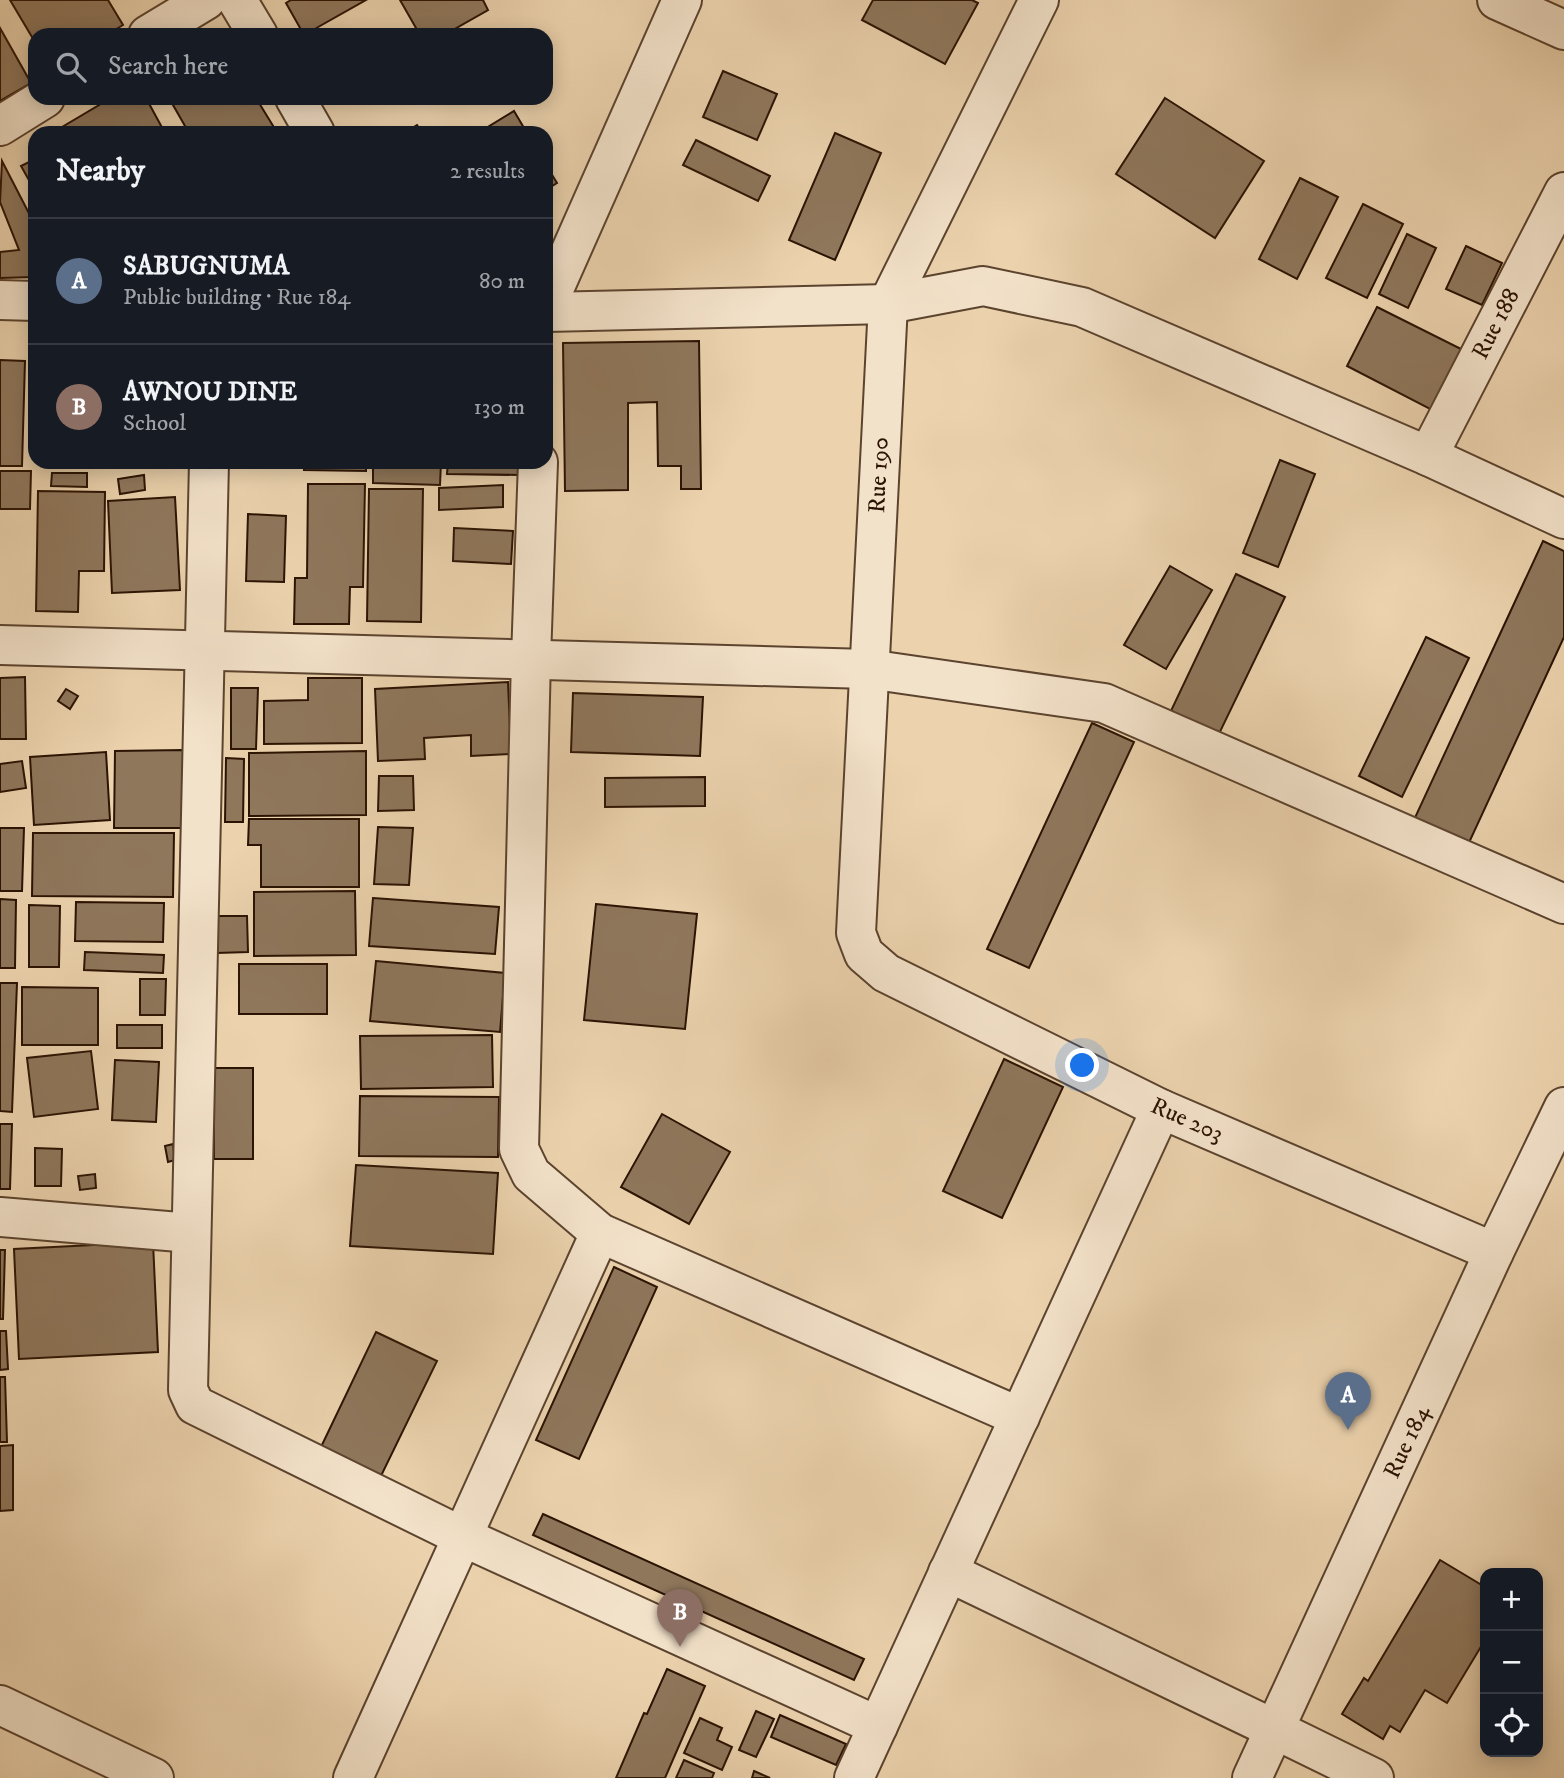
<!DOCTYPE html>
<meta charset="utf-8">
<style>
:root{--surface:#171b24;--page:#242831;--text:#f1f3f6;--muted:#9ea1a6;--line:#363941;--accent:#c59692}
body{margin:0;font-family:"IM FELL DW Pica",serif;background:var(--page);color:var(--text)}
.controls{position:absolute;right:21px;bottom:21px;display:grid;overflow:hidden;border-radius:14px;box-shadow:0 4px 18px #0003}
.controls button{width:63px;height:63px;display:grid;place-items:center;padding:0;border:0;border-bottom:2px solid var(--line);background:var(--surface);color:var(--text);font:35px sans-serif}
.you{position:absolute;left:1083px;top:1066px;width:24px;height:24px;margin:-18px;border:5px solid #fff;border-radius:50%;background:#1a73e8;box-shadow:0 0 0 10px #1a73e833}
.badge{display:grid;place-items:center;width:46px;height:46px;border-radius:50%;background:var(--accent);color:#fff;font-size:23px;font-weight:700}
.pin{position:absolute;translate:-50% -58px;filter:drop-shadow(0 2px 4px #0008)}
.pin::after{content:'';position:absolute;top:37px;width:24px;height:21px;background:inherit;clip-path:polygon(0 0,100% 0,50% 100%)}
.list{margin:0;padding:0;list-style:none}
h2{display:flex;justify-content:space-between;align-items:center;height:91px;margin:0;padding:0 28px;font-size:30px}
h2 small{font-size:23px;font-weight:400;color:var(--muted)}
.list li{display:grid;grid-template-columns:46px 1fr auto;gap:21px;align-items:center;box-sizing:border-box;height:126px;padding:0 28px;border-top:2px solid var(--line)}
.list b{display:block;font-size:26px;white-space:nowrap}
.list p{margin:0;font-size:23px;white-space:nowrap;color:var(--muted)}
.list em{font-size:23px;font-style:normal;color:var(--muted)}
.icon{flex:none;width:38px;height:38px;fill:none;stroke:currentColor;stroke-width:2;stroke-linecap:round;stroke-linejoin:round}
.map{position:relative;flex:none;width:1564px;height:1778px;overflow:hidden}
.search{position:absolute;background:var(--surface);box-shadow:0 4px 18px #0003;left:28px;top:28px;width:525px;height:77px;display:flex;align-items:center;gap:18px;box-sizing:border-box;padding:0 24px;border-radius:21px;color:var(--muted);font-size:26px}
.panel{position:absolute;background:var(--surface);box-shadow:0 4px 18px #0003;left:28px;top:126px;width:525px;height:343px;border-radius:21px}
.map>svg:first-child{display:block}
.building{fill:#8f775c;stroke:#2b1303;stroke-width:2}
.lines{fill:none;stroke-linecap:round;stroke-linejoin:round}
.minor-casing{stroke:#5b432e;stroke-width:42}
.tertiary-casing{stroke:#5b432e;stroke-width:42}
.minor{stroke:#f3e2ca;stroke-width:38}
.tertiary{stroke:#f3e2ca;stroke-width:38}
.labels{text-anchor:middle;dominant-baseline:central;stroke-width:7;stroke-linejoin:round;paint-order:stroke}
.street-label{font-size:24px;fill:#2b1303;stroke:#f3e2ca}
</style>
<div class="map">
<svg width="1564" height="1778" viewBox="0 0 1564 1778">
<rect width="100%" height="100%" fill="#ecd3ae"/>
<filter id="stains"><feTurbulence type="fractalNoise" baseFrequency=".00286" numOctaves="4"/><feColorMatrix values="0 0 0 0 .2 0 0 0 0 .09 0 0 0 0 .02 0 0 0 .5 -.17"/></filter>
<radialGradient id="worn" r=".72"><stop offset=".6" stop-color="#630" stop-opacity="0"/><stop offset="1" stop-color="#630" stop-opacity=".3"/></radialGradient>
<!-- building -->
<g class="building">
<polygon points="10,0 108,0 123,25 106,35 35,35 35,42"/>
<polygon points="291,0 366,0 304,35 286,3"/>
<polygon points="400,0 483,0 488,10 444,35 420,35"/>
<polygon points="873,0 972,0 978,3 945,64 862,20"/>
<polygon points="0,28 31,83 0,101"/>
<polygon points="723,71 777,94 757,140 703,117"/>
<polygon points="111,98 146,98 165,133 52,133"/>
<polygon points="169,98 256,98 275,129 267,133 189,133"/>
<polygon points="1165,98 1264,161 1215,238 1116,174"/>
<polygon points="514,111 527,133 478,133"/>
<polygon points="417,125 422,133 404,133"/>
<polygon points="835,133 881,153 835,260 789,240"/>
<polygon points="696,140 770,176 758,201 683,165"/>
<polygon points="35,159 35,191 21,166"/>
<polygon points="2,161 35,225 35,277 0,278 0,252 19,250 0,202"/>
<polygon points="546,165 557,183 546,190"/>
<polygon points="1300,178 1338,197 1297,279 1259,259"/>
<polygon points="1363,204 1403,224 1367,298 1326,278"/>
<polygon points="1407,234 1436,248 1408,308 1379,294"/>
<polygon points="1466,246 1502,263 1482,305 1446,289"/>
<polygon points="1377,307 1463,350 1432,410 1347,366"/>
<polygon points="699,341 701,489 681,489 681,466 658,466 657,402 628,403 628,490 565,491 563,343"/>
<polygon points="0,360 25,361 22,466 0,466"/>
<polygon points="1280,460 1315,474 1278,567 1243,553"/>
<polygon points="305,462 366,462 366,471 304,470"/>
<polygon points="373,462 441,462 440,485 373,483"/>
<polygon points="448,462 519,462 519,475 447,474"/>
<polygon points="0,471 31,471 30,509 0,509"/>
<polygon points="52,473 87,473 87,487 51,486"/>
<polygon points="144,475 145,490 120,494 118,479"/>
<polygon points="308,484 365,484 363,587 350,587 349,624 294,624 295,578 307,578"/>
<polygon points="503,485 503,507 439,510 439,488"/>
<polygon points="369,489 423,489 421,622 367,621"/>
<polygon points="38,491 105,492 104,571 79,571 78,612 36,611"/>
<polygon points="175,497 180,590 112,593 108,501"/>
<polygon points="248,514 286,516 284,582 246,581"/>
<polygon points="454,528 513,531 511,564 453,561"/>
<polygon points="1543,541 1564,551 1564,637 1467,847 1413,822"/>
<polygon points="1170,566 1212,590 1166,669 1124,645"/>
<polygon points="1236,574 1285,597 1217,738 1169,715"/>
<polygon points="1426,637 1469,658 1402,797 1359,776"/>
<polygon points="25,677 26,739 0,739 0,678"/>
<polygon points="308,678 362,678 362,743 264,744 264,701 308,700"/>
<polygon points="508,682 511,754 471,756 471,735 424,738 425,759 378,761 375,689"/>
<polygon points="231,688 258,688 256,749 231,749"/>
<polygon points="66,689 78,696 70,709 58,701"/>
<polygon points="573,693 703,697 700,756 571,752"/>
<polygon points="1092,723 1134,742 1029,968 987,949"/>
<polygon points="183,750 184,828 114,828 115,751"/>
<polygon points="366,751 366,815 249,816 249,753"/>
<polygon points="106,752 110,820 34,825 30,757"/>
<polygon points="226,758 244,759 243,822 225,822"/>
<polygon points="22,761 26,788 0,792 0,764"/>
<polygon points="379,776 413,776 414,810 378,811"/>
<polygon points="705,777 705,806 605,807 605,778"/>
<polygon points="249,819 359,819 359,887 261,887 261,845 248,845"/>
<polygon points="378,827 413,828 409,885 374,884"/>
<polygon points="0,828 24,828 22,891 0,891"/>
<polygon points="33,833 174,833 173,897 32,896"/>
<polygon points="355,891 356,955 254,956 254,892"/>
<polygon points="373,898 499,907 495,954 369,946"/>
<polygon points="0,899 16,900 15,968 0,968"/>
<polygon points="76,902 164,903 163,942 75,941"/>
<polygon points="596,904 697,914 685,1029 584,1020"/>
<polygon points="29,905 60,906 59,967 29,967"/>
<polygon points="216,916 247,916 248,952 217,953"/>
<polygon points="85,952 164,955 163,973 84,970"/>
<polygon points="376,961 505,973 500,1032 370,1021"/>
<rect x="239" y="964" width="88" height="50"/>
<polygon points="140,979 166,979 165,1015 140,1015"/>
<polygon points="0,983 17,983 12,1112 0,1111"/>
<polygon points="22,987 98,988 98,1045 22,1045"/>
<rect x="117" y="1025" width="45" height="23"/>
<polygon points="492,1035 493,1087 361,1089 360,1036"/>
<polygon points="91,1051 98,1109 34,1117 27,1058"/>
<polygon points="1004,1059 1063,1087 1002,1218 943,1191"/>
<polygon points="115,1060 159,1062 156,1122 112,1120"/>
<rect x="214" y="1068" width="39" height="91"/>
<polygon points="360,1096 499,1097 498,1157 359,1156"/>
<polygon points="662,1114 730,1152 689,1224 621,1187"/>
<polygon points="0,1124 12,1124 10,1189 0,1189"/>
<polygon points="173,1144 175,1160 168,1162 165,1146"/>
<polygon points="35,1148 62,1149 61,1186 35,1186"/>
<polygon points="356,1165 498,1173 493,1254 350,1246"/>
<polygon points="95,1174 96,1188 80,1190 78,1176"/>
<polygon points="153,1242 158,1352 19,1359 14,1249"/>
<polygon points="0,1250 5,1250 3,1319 0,1319"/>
<polygon points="614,1267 657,1287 579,1459 536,1440"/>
<polygon points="0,1331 6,1331 8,1369 0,1370"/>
<polygon points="376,1332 437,1361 380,1478 320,1449"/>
<polygon points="0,1377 5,1377 7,1442 0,1442"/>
<polygon points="13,1445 13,1510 0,1511 0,1446"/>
<polygon points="543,1514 864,1659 854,1680 533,1535"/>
<polygon points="1440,1560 1485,1587 1485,1640 1447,1703 1425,1690 1400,1732 1390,1726 1383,1739 1342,1714 1364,1678 1368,1681"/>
<polygon points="667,1669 705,1686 665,1778 616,1778 644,1713 647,1714"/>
<polygon points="756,1711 774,1719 756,1757 739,1750"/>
<polygon points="780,1715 846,1744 836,1765 771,1737"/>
<polygon points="700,1718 722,1728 717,1740 732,1747 722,1770 684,1753"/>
<polygon points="684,1760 714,1773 712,1778 676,1778"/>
<polygon points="754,1771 770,1778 752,1778"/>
</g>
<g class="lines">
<defs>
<g id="minor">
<polyline points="237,0 258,35"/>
<polyline points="1039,0 888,304 856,933 864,954 886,973 1161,1109 1494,1252"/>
<polyline points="1497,0 1564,30"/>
<polyline points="148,35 206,0"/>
<polyline points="295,98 315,133"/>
<polyline points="0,126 45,98"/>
<polyline points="0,300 35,301"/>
<polyline points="546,307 682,0"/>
<polyline points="546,312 888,304 983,286 1082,307 1428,456 1564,519"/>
<polyline points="1428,456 1564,192"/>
<polyline points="209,462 188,1390 195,1405 463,1537 878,1726"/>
<polyline points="538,462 531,658 519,1149 531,1174 600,1233 1020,1417"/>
<polyline points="0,645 868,669 1104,703 1564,904"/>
<polyline points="0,1217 191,1233"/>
<polyline points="948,1572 1274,1729"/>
<polyline points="0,1705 154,1778"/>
<polyline points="353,1778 600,1233"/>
<polyline points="854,1778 1161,1109"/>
</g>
<g id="tertiary">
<polyline points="1274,1729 1374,1778"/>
<polyline points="1252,1778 1494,1252 1564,1107"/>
</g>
</defs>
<!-- minor casing -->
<use href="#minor" class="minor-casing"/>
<!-- tertiary casing -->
<use href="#tertiary" class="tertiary-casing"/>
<!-- minor -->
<use href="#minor" class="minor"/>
<!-- tertiary -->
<use href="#tertiary" class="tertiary"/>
</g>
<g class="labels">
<!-- street labels -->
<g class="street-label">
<text transform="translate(1496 324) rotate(-63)">Rue 188</text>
<text transform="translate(879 475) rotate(-87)">Rue 190</text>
<text transform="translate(1187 1120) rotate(24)">Rue 203</text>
<text transform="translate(1407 1442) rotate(-65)">Rue 184</text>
</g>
</g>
<rect width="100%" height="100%" filter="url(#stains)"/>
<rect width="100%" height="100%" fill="url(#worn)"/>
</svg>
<div class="controls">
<button>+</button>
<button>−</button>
<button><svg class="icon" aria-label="locate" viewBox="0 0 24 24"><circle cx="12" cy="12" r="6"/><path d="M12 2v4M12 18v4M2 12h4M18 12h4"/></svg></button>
</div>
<div class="you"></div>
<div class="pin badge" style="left:1348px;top:1430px;background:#5c6f8a">A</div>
<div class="pin badge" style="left:680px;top:1647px;background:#8d6e63">B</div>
<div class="search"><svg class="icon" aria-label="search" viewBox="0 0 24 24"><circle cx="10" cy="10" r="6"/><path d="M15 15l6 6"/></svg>Search here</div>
<section class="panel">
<h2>Nearby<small>2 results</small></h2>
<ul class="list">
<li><span class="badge" style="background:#5c6f8a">A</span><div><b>SABUGNUMA</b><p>Public building · Rue 184</p></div><em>80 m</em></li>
<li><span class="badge" style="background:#8d6e63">B</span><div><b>AWNOU DINE</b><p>School</p></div><em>130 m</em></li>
</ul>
</section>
</div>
